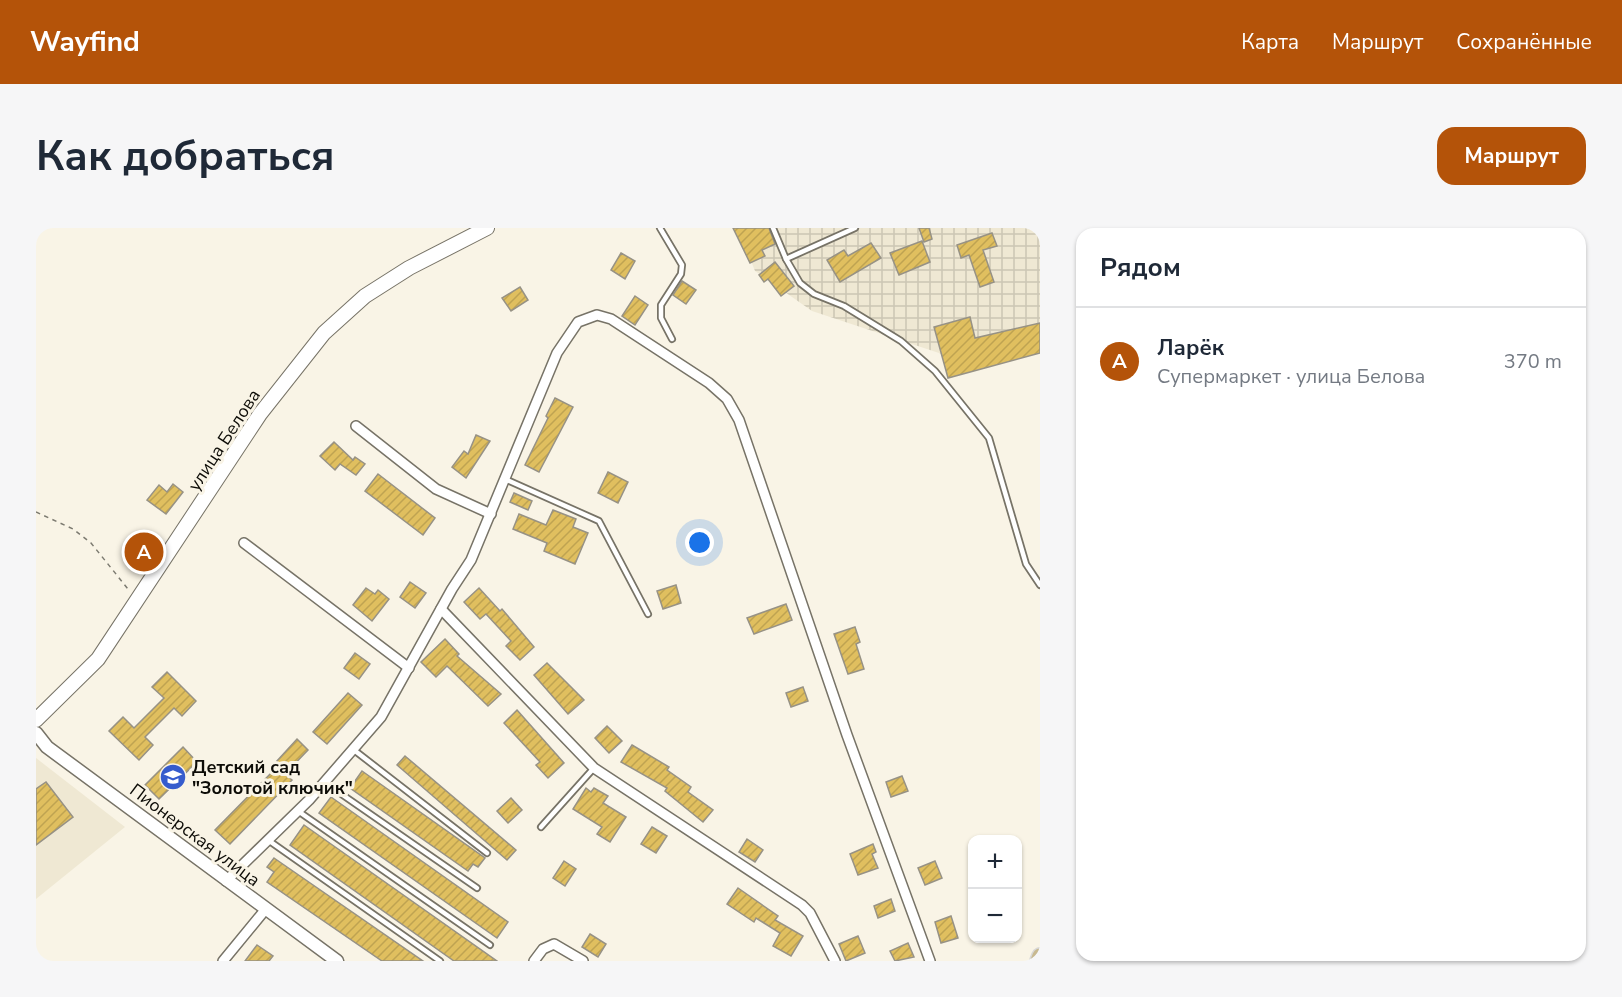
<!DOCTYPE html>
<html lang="ru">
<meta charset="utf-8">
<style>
:root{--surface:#fff;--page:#f6f6f7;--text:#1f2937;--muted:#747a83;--line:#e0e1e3;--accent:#b45309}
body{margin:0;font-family:"Nunito Sans",sans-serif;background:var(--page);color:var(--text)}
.controls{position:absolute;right:18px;bottom:18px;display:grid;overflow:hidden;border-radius:12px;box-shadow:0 2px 4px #0004}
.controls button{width:54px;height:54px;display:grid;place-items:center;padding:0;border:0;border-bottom:2px solid var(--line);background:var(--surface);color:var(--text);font:30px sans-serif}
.you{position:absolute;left:664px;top:315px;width:21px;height:21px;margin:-15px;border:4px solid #fff;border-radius:50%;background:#1a73e8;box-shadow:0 0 0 9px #1a73e833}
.badge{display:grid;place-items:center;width:39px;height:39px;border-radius:50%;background:var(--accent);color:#fff;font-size:20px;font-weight:700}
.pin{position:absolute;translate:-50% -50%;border:3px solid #fff;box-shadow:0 2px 6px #0006}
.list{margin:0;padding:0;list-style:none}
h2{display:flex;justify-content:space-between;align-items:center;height:78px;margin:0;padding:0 24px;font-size:26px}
h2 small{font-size:20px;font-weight:400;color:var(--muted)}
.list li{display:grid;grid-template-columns:39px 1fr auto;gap:18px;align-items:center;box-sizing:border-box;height:108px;padding:0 24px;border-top:2px solid var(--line)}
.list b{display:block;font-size:22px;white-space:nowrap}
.list p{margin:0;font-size:20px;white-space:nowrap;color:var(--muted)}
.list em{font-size:20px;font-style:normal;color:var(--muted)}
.map{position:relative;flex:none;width:1004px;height:733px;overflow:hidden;border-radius:18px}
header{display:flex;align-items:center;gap:36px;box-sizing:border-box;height:84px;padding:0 30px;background:var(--accent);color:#fff}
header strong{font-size:28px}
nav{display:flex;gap:33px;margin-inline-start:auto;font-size:21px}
.intro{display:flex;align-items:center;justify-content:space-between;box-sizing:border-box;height:144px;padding:0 36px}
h1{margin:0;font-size:42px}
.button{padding:15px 27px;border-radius:18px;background:var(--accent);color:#fff;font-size:21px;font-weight:700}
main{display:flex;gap:36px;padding:0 36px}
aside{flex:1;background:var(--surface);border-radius:18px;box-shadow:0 2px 4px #0004}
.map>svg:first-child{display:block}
.built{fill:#efe8d3}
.industrial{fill:url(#industrial-grid)}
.building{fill:url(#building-hatch);stroke:#979285;stroke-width:1.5}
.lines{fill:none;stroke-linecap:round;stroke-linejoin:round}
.service-casing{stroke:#777367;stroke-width:8}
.minor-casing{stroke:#777367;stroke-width:12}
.tertiary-casing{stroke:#777367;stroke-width:15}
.secondary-casing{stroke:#777367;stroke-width:16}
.primary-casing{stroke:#d8d8d7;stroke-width:18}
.path{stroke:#7c7a70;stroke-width:1.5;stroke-dasharray:4.5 4.5;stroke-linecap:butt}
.service{stroke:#fff;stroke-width:4.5}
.minor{stroke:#fff;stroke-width:9}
.tertiary{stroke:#fff;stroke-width:12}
.secondary{stroke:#fff;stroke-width:14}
.primary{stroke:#c8b990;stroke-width:15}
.rail{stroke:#6e6c63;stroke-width:3;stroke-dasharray:3 6;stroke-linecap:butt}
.labels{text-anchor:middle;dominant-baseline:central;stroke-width:6;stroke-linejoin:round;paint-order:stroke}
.street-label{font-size:18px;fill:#0d0c07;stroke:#f9f4e6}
.poi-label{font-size:18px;font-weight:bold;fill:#0d0c07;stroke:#f9f4e6;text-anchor:start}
</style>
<header>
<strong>Wayfind</strong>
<nav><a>Карта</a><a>Маршрут</a><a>Сохранённые</a></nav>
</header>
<div class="intro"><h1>Как добраться</h1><a class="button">Маршрут</a></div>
<main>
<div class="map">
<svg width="1004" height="733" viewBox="0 0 1004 733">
<defs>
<pattern id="industrial-grid" width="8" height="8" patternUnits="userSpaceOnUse" patternTransform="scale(1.5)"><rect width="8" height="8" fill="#efe8d3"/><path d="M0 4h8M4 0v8" fill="none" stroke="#ccc6b4"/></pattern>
<pattern id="building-hatch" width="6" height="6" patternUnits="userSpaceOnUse" patternTransform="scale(1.5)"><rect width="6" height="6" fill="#e0bf5f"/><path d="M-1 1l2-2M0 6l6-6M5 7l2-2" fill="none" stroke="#bfa351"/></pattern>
</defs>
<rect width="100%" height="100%" fill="#f9f4e6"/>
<!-- built -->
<polygon class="built" points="0,530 89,599 0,671"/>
<!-- industrial -->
<polygon class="industrial" points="702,0 1004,0 1004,109 906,126 776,83 719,43"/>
<!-- building -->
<g class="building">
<polygon points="697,0 733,0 739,16 726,22 729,28 714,35"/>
<polygon points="883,0 893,0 896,11 888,14"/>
<polygon points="956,5 961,18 947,22 958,54 944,59 933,27 925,30 921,17"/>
<polygon points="886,13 894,34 863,47 854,25"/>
<polygon points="835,15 845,30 804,54 791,32 808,22 812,28"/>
<polygon points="585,25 599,33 589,51 575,42"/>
<polygon points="739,34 758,58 745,68 732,51 728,54 723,47"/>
<polygon points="646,53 660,62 650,76 637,67"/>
<polygon points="484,59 492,72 475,83 466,70"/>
<polygon points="599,68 612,77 599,97 586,88"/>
<polygon points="934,89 939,110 1004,95 1004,125 912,150 898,99"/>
<polygon points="519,170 537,179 503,244 489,237 512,190 510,188"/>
<polygon points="440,207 454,213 430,250 416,239 428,223 432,226"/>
<polygon points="298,214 317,232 319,229 329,236 320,247 304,236 299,242 284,228"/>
<polygon points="572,244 592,254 582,275 562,265"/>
<polygon points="342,246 399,290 387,307 329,263"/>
<polygon points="137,256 147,264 130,286 111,272 123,257 131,264"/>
<polygon points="478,265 496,273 492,282 474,274"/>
<polygon points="517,282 540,291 537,299 552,305 539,336 508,323 511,315 477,301 483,286 510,297"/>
<polygon points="374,354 390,365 379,380 364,369"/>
<polygon points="640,357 645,375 627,381 621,363"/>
<polygon points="330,360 339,366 342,362 353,371 336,393 317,377"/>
<polygon points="443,360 464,383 466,381 498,419 484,432 470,418 475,413 450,386 444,391 428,374"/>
<polygon points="750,376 756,392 718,406 711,390"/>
<polygon points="819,399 824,414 820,416 828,441 812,446 798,406"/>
<polygon points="409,411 423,426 421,428 465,466 452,478 411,438 400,449 385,434"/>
<polygon points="319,425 334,436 323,451 308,440"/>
<polygon points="511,435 548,472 532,486 498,447"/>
<polygon points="131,444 160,473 146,488 138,480 109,509 117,517 103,532 73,503 87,489 98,500 128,470 116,459"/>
<polygon points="767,459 772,473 755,479 750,465"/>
<polygon points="312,465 326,477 291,516 277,504"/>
<polygon points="481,482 528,535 512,550 500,537 504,534 468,495"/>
<polygon points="571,498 586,513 573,525 559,510"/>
<polygon points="261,511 272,522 249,546 256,552 194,616 179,602 243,537 240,534"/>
<polygon points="596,517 633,539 631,542 655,559 652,564 677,582 667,594 629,563 631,560 585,534"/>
<polygon points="147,519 161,534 123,571 109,557"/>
<polygon points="369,528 480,622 471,632 361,537"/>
<polygon points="326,543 449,630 442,639 437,636 432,643 314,560"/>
<polygon points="866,548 872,563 855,569 850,554"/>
<polygon points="10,554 37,589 0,617 0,561"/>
<polygon points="550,560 555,564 558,560 572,568 567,575 590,589 574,614 561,606 566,599 537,581"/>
<polygon points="295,569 472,694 461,710 283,585"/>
<polygon points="475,570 486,582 472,595 461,583"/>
<polygon points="268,597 461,733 418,733 254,617"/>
<polygon points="616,599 631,608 620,625 605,616"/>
<polygon points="711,611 727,622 719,634 703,624"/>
<polygon points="837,616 840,624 836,626 842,640 822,647 814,626"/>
<polygon points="238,630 387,733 346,733 231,654 238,644 231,639"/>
<polygon points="528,633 540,641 529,658 517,650"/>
<polygon points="899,633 906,650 889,657 882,640"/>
<polygon points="702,660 742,688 739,692 767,708 755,728 737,718 744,705 720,690 718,694 691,676"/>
<polygon points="855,671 859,683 842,690 838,678"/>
<polygon points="915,688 922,710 905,715 899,694"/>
<polygon points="554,706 570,716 562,729 546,719"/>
<polygon points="822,708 829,725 810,733 803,716"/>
<polygon points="872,715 878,729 859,733 854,723"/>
<polygon points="221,717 237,728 233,733 209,733"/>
</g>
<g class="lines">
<defs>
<g id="service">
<polyline points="624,0 646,37 645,46 625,77 625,90 636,111"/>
<polyline points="737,0 750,31 819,0"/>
<polyline points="750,31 764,55 778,66 808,78 865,113 899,143 953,210 990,336 1004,357"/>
<polyline points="469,251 563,293 612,386"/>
<polyline points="318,522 451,625"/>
<polyline points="288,554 441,660"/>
<polyline points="262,583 454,717"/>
<polyline points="505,599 557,541"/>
<polyline points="232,612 404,733"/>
</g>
<g id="minor">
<polyline points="320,198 400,261 455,286"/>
<polyline points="208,315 373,440"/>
<polyline points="405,381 558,540 766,677 774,685 799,733"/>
<polyline points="190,653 273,572 345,489 416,361 435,332 521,125 542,94 561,87 575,91 673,155 691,171 703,192 811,507 894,733"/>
<polyline points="187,733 229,682"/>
<polyline points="498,733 507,721 518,716 547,733"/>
</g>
<polyline id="tertiary" points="0,505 11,519 301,733"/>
<polyline id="secondary" points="0,492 62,431 224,186 288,105 329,68 373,40 451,0"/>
<polyline id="primary" points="1002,733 1004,728"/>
</defs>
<!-- service casing -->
<use href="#service" class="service-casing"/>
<!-- minor casing -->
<use href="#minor" class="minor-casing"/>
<!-- tertiary casing -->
<use href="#tertiary" class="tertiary-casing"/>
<!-- secondary casing -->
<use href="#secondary" class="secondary-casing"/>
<!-- primary casing -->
<use href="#primary" class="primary-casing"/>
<!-- path -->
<polyline class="path" points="0,284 37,301 55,315 92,361"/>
<!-- service -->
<use href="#service" class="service"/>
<!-- minor -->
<use href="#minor" class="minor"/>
<!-- tertiary -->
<use href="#tertiary" class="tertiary"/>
<!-- secondary -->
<use href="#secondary" class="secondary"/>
<!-- primary -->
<use href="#primary" class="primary"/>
<!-- rail -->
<polyline class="rail" points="1001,0 1004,9"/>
</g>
<!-- icons -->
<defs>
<symbol id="school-disc" viewBox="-11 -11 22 22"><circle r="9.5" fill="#365ccd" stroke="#f9f4e6"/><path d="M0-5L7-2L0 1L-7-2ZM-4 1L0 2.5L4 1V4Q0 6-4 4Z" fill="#fff"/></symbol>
</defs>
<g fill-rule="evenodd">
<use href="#school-disc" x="122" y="534" width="30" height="30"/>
</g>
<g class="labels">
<!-- street labels -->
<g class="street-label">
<text transform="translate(188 212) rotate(-57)">улица Белова</text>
<text transform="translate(159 607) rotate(37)">Пионерская улица</text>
</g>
<!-- poi labels -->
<g class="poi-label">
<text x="156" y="539">Детский сад<tspan x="156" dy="21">"Золотой ключик"</tspan></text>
</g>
</g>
</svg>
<div class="controls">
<button>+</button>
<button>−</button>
</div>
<div class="you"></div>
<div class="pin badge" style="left:108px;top:324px">A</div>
</div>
<aside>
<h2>Рядом<small></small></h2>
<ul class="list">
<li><span class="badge">A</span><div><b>Ларёк</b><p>Супермаркет · улица Белова</p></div><em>370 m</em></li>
</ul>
</aside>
</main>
